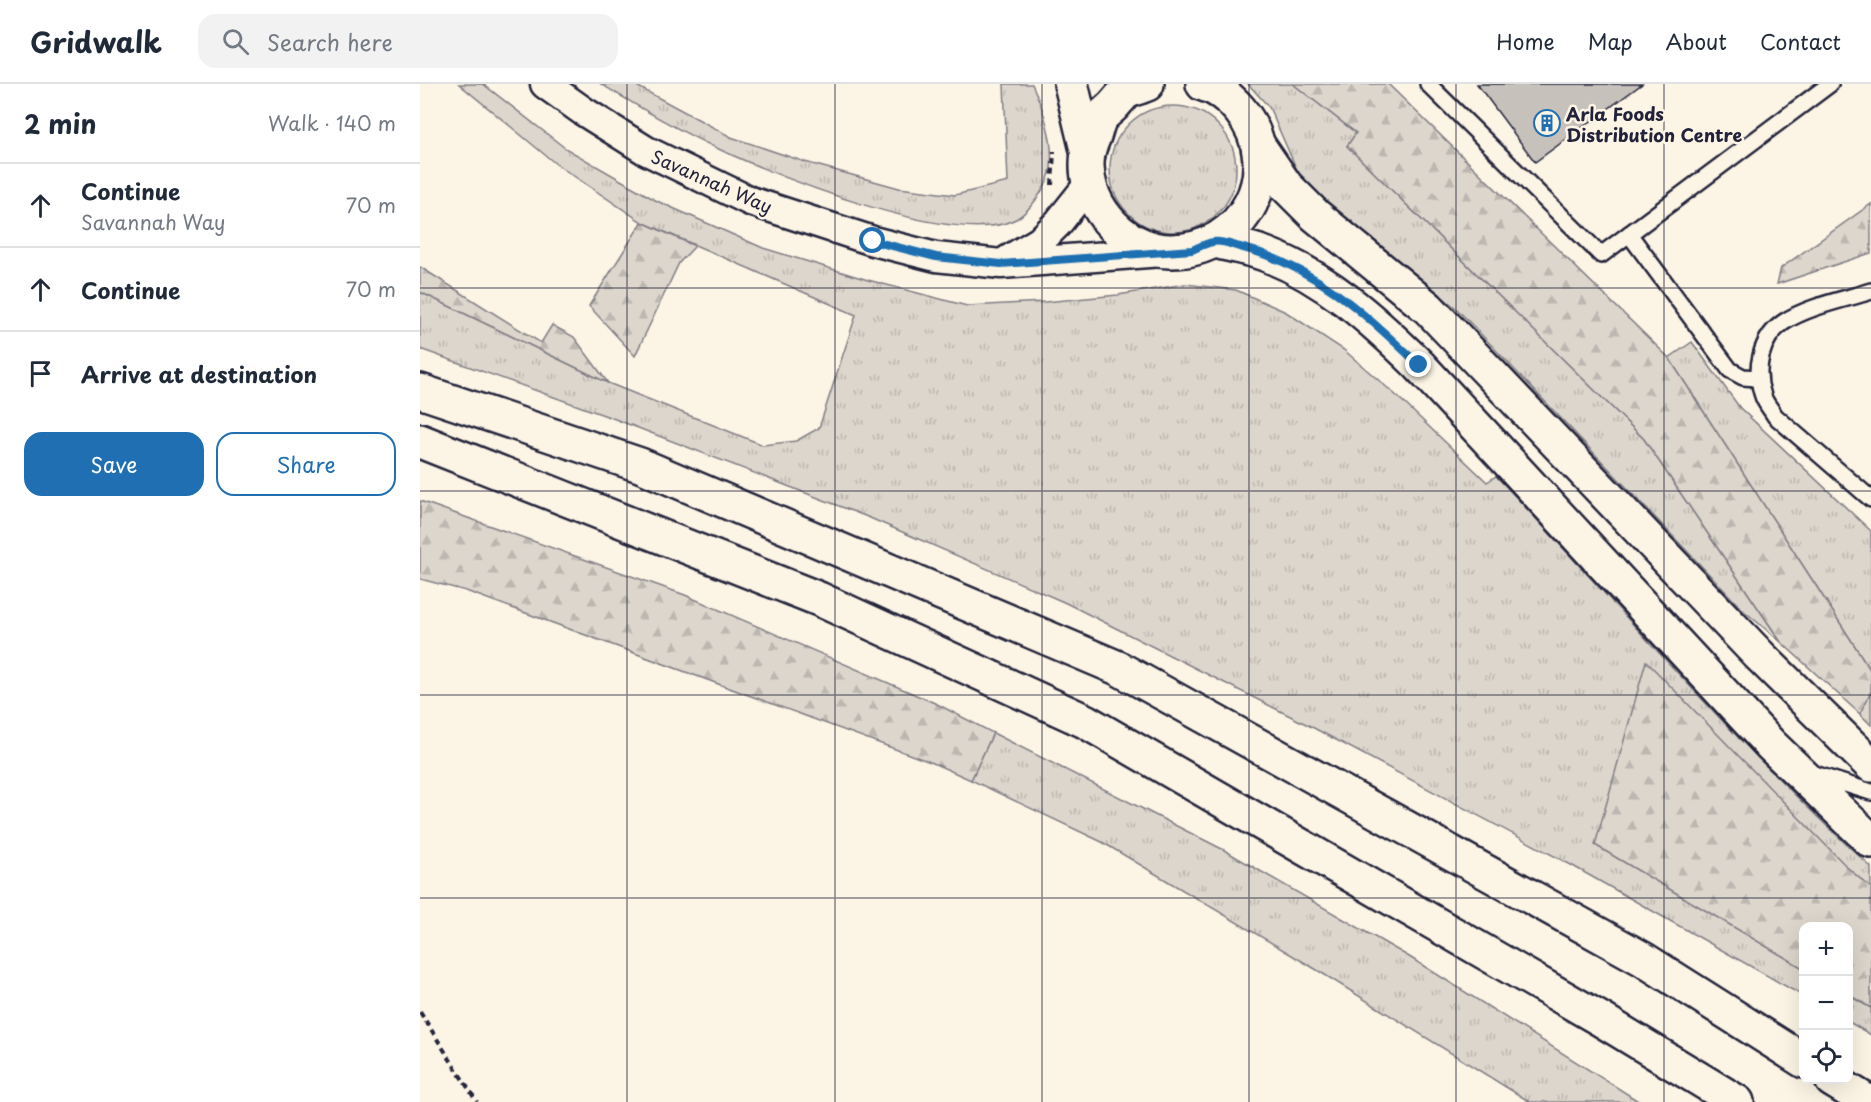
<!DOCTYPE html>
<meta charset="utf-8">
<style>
:root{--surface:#fff;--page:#f2f2f3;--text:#1f2937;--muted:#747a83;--line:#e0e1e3;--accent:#1f6fb2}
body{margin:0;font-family:"Playpen Sans",sans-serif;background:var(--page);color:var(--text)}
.controls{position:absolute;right:18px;bottom:18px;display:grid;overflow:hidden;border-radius:12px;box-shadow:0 6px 24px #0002}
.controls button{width:54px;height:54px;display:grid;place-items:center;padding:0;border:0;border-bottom:2px solid var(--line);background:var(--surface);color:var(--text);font:30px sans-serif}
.stop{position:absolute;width:18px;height:18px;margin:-14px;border:4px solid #1f6fb2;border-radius:50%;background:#fff}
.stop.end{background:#1f6fb2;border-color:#fff;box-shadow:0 2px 6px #0008}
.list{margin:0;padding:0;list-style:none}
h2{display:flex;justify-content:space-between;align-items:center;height:78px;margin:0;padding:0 24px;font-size:26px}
h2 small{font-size:20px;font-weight:400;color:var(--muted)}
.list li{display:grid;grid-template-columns:39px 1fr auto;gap:18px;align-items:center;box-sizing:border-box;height:84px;padding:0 24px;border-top:2px solid var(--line)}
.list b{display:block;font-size:22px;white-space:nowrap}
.list p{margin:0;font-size:20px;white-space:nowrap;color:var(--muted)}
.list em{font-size:20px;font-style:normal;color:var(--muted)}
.actions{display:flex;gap:12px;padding:18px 24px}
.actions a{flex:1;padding:14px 0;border:2px solid var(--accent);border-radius:18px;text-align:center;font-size:21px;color:var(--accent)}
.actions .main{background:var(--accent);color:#fff}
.icon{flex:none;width:33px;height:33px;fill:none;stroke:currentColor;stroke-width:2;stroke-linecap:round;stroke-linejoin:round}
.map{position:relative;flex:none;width:1451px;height:1018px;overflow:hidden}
header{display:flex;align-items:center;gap:36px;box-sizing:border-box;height:84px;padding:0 30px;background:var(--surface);border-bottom:2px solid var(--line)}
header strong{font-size:28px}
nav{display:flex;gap:33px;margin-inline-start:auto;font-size:21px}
.search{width:420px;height:54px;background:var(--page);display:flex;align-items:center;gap:15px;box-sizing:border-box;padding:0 21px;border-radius:18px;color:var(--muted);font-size:22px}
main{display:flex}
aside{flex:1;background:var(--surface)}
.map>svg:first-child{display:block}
.grass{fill:url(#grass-tufts);stroke:#7f7c84;stroke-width:1.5}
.forest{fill:url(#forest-firs);stroke:#7f7c84;stroke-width:1.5}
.building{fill:#c6c1bb;stroke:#22223b;stroke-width:1.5}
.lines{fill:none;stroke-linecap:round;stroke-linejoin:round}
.service-casing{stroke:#22223b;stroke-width:20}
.minor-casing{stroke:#22223b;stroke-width:33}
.primary-casing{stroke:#22223b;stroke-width:38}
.motorway-casing{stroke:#22223b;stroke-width:38}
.path{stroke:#22223b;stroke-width:4;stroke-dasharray:6 4.5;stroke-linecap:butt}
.service{stroke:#fcf5e5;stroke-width:15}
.minor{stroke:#fcf5e5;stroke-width:28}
.primary{stroke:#fcf5e5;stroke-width:33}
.motorway{stroke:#fcf5e5;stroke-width:33}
.route{stroke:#1f6fb2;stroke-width:8}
.grid{fill:none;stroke:#22223b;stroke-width:1.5;stroke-opacity:0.55}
.labels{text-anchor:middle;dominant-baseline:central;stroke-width:5;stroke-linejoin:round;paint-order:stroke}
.poi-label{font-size:18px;font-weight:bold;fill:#22223b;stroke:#fcf5e5;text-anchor:start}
.street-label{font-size:18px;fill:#22223b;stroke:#fcf5e5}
</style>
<header>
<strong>Gridwalk</strong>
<div class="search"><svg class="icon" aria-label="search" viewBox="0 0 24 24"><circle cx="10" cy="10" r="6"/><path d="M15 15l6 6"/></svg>Search here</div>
<nav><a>Home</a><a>Map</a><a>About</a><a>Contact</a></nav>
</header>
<main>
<aside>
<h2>2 min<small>Walk · 140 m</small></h2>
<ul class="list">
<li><svg class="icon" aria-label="ahead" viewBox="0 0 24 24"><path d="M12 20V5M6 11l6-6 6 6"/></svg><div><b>Continue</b><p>Savannah Way</p></div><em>70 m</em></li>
<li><svg class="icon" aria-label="ahead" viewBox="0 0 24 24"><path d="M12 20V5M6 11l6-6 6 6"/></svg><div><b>Continue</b></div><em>70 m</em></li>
<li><svg class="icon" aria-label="arrive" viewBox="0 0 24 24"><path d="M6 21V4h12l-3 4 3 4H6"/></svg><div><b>Arrive at destination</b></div></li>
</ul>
<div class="actions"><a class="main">Save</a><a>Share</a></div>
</aside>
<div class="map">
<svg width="1451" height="1018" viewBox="0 0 1451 1018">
<defs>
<pattern id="grass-tufts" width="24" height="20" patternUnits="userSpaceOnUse" patternTransform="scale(1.5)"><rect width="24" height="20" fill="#dcd6cc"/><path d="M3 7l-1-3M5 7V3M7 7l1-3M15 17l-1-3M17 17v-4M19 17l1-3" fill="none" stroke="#bcb7b0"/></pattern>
<pattern id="forest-firs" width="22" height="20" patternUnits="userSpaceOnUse" patternTransform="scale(1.5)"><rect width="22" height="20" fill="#dcd6cc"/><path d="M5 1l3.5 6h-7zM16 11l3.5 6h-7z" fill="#bcb7b0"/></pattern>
</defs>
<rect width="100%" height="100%" fill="#fcf5e5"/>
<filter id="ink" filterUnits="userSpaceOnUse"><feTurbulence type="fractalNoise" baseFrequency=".0167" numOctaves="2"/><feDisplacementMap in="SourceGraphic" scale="12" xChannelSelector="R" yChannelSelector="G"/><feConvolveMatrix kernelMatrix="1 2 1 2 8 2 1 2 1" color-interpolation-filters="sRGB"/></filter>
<g filter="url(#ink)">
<!-- grass -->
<g class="grass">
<path d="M39,0H63L145,64L237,117L343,164L448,196L547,222L625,218L698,211L765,200L816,206L866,228L924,266L978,313L1067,398L1076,392C1200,523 1317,662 1451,783V804L1430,786L1175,761L1383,884V912L1151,781L890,642L646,519L450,434L195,335L0,265V208L188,299L343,361L376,357L399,344L436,231L222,138L136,80Z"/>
<path d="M181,0H213L311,53L385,78L479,104L535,111L588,98L584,0H612C623,24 634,56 631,84C630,94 624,104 618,113C613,120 605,130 596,135C538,166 363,94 305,68C262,49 221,24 181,0Z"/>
<polygon points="828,0 873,0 936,49 927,62 1224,355 1361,558 1324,527 1037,225 953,155 901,116 881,95 849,23"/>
<circle cx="753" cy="85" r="63"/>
<polygon points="1272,258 1320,324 1451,447 1451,587 1249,274"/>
<polygon points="1451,607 1451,641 1440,630"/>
<polygon points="573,649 804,766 991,874 1220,1018 1110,1018 897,886 682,758 551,696"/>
<polygon points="1428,911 1451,924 1451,951 1429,938"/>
</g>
<!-- forest -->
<g class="forest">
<polygon points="873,0 968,0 1249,274 1451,587 1451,607 1440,630 1361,558 1224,355 927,62 936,49"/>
<polygon points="1451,120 1451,169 1357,200 1361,184"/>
<polygon points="222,138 275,162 259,179 215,272 169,222"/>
<polygon points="0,183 121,259 132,241 154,253 188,299 0,208"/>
<polygon points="0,417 265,511 517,620 573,649 551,696 513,679 46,507 0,495"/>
<polygon points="1226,577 1430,786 1451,804 1451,924 1429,911 1428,842 1384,842 1383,884 1175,761"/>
</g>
<!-- building -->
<polygon class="building" points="1057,0 1222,0 1115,78"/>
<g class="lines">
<defs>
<g id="service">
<polyline points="1008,0 1181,171 1410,0"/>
<polyline points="1209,150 1310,286 1323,293 1338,294"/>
<path d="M1451,207C1423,216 1389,222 1364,238C1340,254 1334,286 1343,312C1345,319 1351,325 1355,332L1451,415"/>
<polyline points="1391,689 1451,708"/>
</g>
<g id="minor">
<polyline points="125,0 163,27 225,66 330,117 453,157 516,173 581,180 742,168"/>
<polyline points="588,176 620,157 638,139 669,100"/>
</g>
<g id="primary">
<polyline points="651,0 668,70"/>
<path d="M727,0C720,3 712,5 706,8C701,12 697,18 693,22C689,26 683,30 680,35C677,40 676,47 674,52C672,57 669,64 668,69C660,116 701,166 749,167C824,169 868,85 820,26C810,14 797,4 783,0"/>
<polyline points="838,61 866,102 895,131 1008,224 1340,572 1451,681"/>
<path d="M795,157C811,161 829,164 845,170C906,193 953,236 999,281L1351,661L1451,757"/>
</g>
<g id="motorway">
<polyline points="0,307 220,381 698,584 1223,875 1384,977"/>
<polyline points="0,357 399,515 665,637 1182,936 1317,1018"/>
<polyline points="1412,996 1448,1018"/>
</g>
</defs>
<!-- service casing -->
<use href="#service" class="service-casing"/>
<!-- minor casing -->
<use href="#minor" class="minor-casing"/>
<!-- primary casing -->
<use href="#primary" class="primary-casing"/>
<!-- motorway casing -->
<use href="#motorway" class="motorway-casing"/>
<!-- path -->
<g class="path">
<polyline points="632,101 634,67"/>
<polyline points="0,928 57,1018"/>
</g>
<!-- service -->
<use href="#service" class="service"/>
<!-- minor -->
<use href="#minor" class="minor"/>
<!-- primary -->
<use href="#primary" class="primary"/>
<!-- motorway -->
<use href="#motorway" class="motorway"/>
</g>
</g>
<g class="lines" filter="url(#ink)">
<!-- route -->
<path class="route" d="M453,157L516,173L581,180L772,166C779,163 786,159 793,158C801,156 812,161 820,163C893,181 946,230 999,281"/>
</g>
<!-- grid -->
<path class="grid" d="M207,0V1018M415,0V1018M622,0V1018M829,0V1018M1036,0V1018M1244,0V1018M0,204H1451M0,407H1451M0,611H1451M0,814H1451"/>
<!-- icons -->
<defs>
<symbol id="building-ring" viewBox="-11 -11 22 22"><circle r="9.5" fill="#fcf5e5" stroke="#1f6fb2" stroke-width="1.5"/><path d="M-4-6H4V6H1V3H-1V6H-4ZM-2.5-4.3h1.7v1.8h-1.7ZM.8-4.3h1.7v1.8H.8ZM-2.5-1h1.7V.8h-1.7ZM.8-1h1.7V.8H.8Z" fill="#1f6fb2"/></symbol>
</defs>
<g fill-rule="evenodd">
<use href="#building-ring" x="1112" y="24" width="30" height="30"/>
</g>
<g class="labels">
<!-- poi labels -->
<g class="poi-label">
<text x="1146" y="29">Arla Foods<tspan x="1146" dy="21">Distribution Centre</tspan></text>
</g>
<!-- street labels -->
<g class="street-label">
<text transform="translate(292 97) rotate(24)">Savannah Way</text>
</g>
</g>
</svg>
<div class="controls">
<button>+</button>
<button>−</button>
<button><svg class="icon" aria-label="locate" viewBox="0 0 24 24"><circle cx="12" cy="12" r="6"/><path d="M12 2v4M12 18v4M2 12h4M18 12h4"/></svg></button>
</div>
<div class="stop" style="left:453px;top:157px"></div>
<div class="stop end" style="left:999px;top:281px"></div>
</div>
</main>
